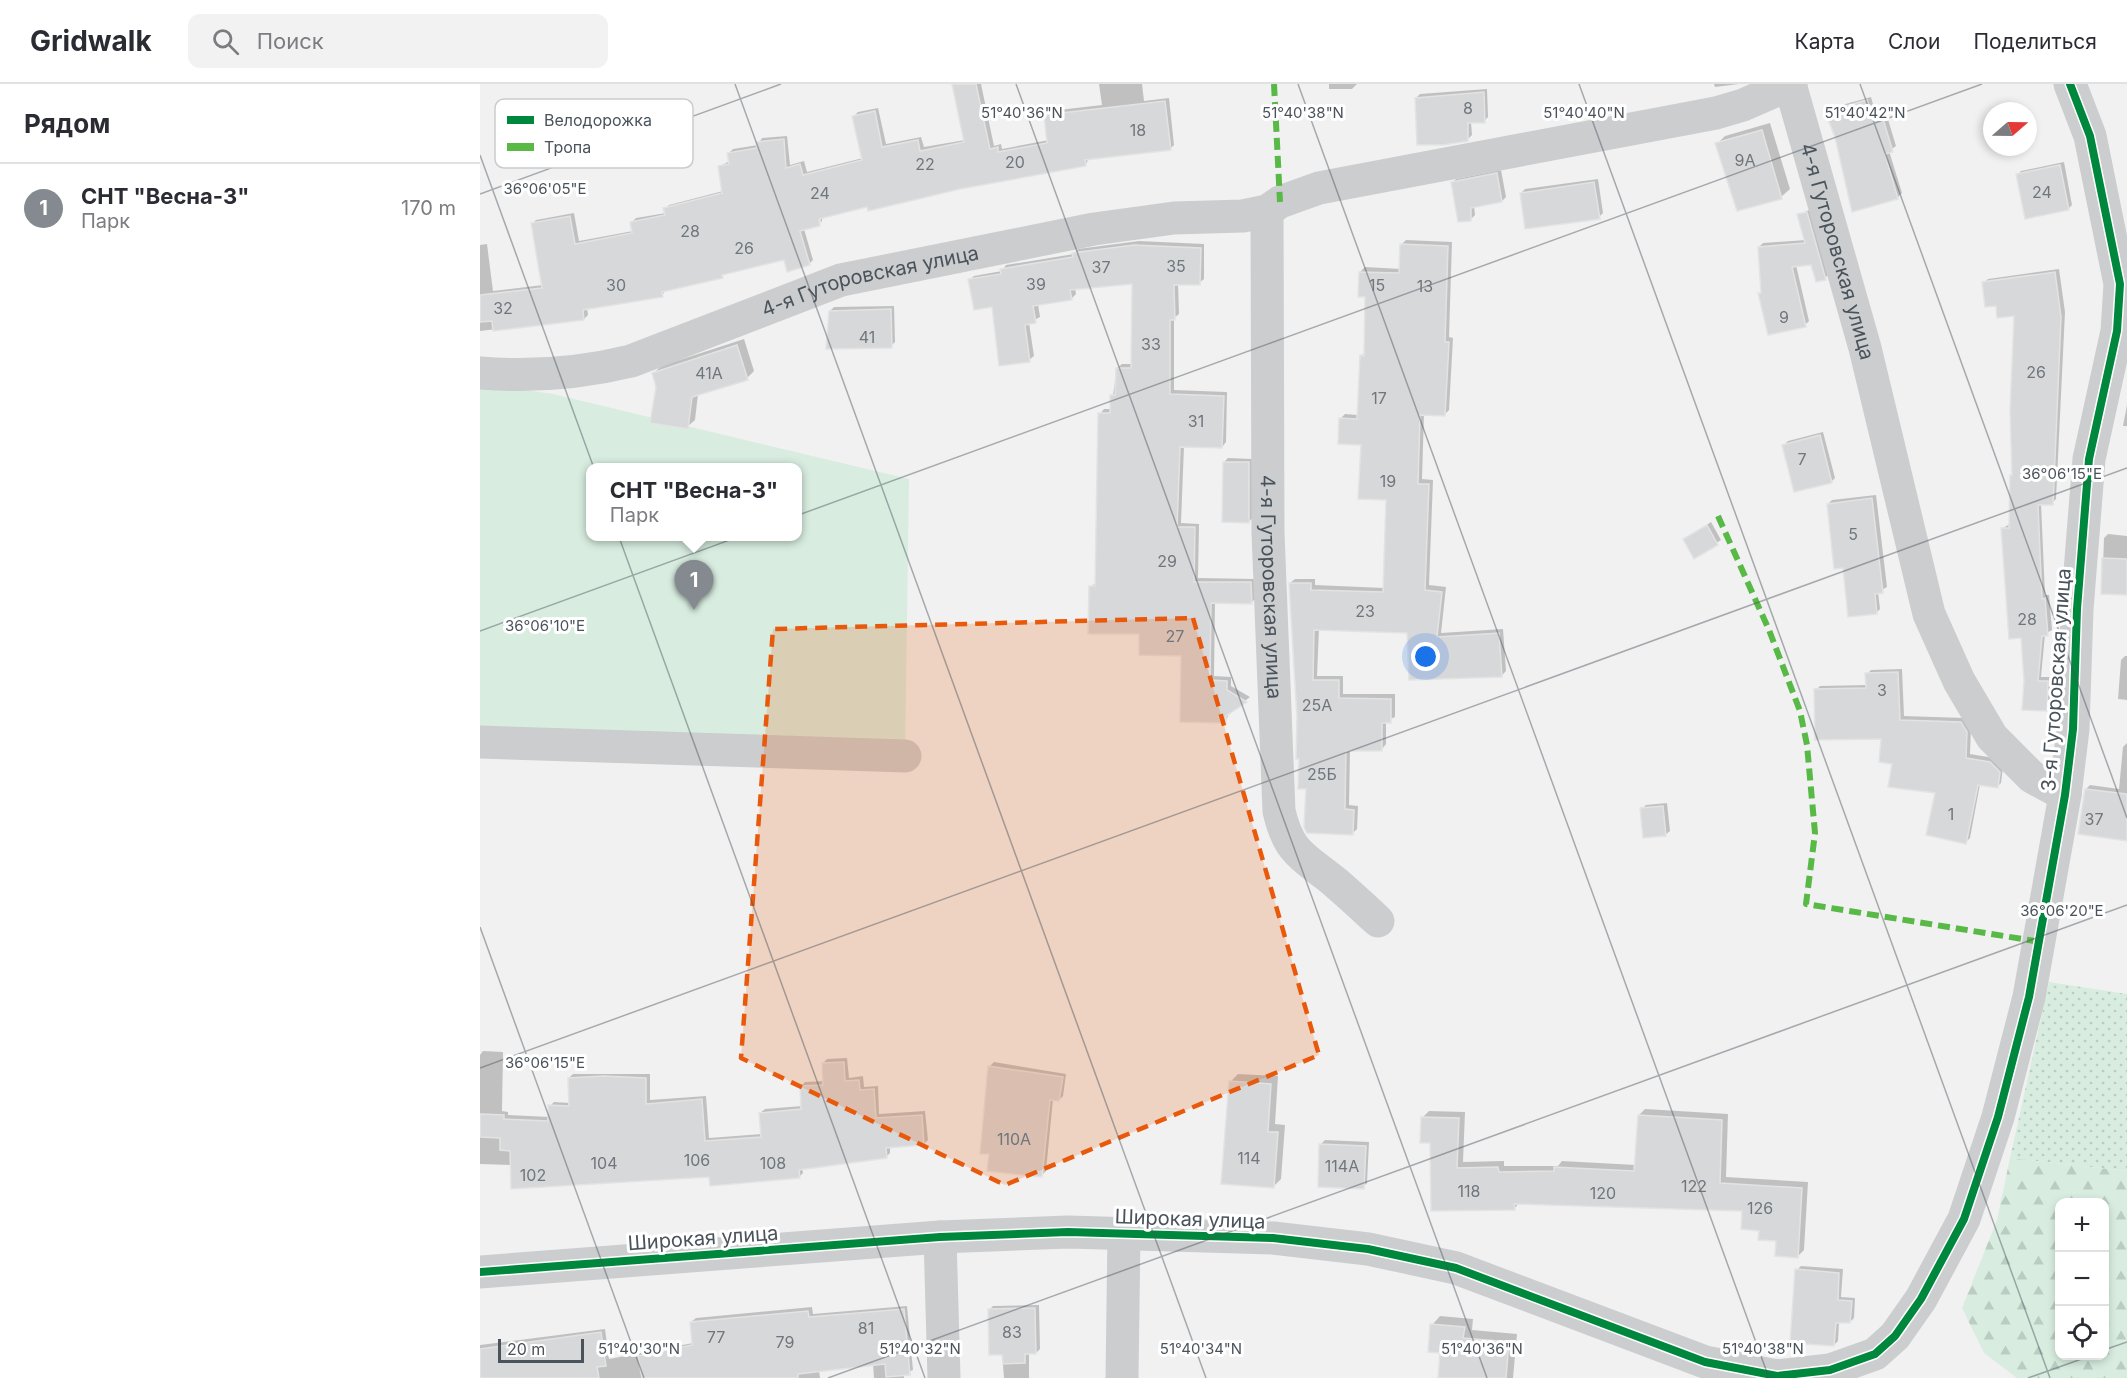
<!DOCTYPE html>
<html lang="ru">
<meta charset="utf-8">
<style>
:root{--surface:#fff;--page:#f2f2f3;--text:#2b2b33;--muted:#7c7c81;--line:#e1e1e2;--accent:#848a90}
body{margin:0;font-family:Inter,sans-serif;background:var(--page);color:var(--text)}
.controls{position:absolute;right:18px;bottom:18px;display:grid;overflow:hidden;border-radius:12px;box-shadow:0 3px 9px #0003}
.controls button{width:54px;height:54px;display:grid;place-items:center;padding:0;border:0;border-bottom:2px solid var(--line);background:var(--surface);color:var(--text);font:30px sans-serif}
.compass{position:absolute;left:1503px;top:18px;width:54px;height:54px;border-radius:50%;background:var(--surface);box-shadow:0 3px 9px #0003;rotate:70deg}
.scale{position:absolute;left:18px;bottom:15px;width:86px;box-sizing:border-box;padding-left:6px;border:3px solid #4a535b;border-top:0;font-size:16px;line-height:21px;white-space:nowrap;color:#4a535b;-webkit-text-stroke:4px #fff;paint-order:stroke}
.you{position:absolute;left:946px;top:573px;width:21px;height:21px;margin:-15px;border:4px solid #fff;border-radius:50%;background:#1a73e8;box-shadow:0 0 0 9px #1a73e833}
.badge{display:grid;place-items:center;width:39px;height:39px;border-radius:50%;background:var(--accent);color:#fff;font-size:20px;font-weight:700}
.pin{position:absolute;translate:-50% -50px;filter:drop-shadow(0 2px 3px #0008)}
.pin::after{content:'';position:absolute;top:32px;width:21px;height:18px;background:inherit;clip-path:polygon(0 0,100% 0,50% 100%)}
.popup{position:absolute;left:106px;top:379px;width:216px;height:78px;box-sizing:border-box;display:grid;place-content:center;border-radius:12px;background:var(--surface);filter:drop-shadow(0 2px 4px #0005);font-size:20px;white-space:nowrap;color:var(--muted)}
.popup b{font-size:22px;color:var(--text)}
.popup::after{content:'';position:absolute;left:50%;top:100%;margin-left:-12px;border:12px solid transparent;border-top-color:var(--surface)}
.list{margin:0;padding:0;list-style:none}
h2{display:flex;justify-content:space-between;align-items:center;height:78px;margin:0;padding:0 24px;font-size:26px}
h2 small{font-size:20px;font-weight:400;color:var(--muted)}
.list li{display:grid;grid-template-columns:39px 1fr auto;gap:18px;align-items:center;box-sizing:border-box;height:90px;padding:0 24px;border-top:2px solid var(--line)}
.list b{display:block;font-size:22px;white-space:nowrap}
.list p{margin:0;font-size:20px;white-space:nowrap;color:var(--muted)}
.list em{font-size:20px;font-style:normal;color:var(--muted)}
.icon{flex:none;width:33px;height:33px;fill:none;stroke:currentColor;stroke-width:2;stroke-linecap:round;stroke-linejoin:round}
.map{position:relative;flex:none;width:1647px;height:1294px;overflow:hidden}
header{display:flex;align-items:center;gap:36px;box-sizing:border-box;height:84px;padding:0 30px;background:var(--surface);border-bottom:2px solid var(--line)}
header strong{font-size:28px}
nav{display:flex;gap:33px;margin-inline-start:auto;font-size:21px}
.search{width:420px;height:54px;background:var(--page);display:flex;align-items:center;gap:15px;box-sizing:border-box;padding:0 21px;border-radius:12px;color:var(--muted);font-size:22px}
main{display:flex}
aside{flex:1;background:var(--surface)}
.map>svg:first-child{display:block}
.grass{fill:url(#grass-dots)}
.forest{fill:url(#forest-firs);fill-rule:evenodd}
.garden{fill:#d8ede0;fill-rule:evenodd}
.shadow{fill:#0003}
.building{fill:#d7d8da;stroke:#e3e3e4;stroke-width:1.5}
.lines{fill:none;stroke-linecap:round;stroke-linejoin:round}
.minor{stroke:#cbcdcf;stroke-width:33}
.quiet{stroke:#58b947;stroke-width:6;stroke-dasharray:12 6;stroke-linecap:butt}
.cycleway-casing{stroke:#fff;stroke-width:11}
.cycleway{stroke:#00873e;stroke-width:8}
.marked{fill:#e8590c;fill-opacity:0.2;stroke:#e8590c;stroke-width:4.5;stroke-dasharray:12 8;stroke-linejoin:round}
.ticks{fill:none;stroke:#4a535b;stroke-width:1.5;stroke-opacity:0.45}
.labels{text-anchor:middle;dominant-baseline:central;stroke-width:6;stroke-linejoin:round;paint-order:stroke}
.number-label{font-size:16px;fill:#6f767c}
.street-label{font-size:20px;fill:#4a535b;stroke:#fff}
.key{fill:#fff;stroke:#c9cbce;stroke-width:1.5}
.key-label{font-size:16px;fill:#4a535b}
.ticks-label{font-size:15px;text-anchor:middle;fill:#4a535b;stroke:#fff;stroke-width:6;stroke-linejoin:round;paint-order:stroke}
</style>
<header>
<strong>Gridwalk</strong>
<div class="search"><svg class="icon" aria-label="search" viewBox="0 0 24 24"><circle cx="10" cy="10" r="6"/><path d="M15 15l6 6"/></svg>Поиск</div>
<nav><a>Карта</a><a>Слои</a><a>Поделиться</a></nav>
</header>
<main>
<aside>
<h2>Рядом<small></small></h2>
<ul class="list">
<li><span class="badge">1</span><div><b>СНТ &quot;Весна-3&quot;</b><p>Парк</p></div><em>170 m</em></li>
</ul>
</aside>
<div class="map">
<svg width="1647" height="1294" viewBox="0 0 1647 1294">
<defs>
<pattern id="grass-dots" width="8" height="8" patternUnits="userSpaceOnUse" patternTransform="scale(1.5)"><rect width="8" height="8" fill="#d8ede0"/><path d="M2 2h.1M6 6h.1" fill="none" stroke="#bbcdc2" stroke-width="1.8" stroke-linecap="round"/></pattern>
<pattern id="forest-firs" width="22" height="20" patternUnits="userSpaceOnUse" patternTransform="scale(1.5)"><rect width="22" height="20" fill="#d8ede0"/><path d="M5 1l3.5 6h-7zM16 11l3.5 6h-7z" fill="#bbcdc2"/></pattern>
</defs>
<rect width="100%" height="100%" fill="#f1f1f1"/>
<!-- grass -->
<polygon class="grass" points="1569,898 1647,910 1647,1087 1530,1074"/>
<!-- forest -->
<path class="forest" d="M1530,1074L1647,1087V1294H1537L1504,1269L1482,1224L1517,1136ZM1580,1118H1624V1272H1580Z"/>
<!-- garden -->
<path class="garden" d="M0,299L73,310L429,395L425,672L0,658ZM110,384H318V452H110Z"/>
<!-- shadow -->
<g class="shadow">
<polygon points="474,0 501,0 514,62 521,60 522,65 569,56 566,31 570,27 622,21 619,0 662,0 664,17 689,14 694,61 690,65 609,74 606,80 388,121 343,133 341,139 339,128 340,140 324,145 333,176 329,180 305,175 186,205 182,212 107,224 108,231 104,235 0,247 0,161 7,160 13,207 63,201 52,140 56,136 94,129 99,157 153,147 152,138 156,134 186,129 185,125 189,121 243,107 240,82 250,77 249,69 253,65 278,61 282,54 307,52 310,81 324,77 327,88 383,74 374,32 378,28 398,24 406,60 441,53 444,63 485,56"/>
<polygon points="849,0 877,0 872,5 849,5"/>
<polygon points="1234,0 1259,0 1235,3"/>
<polygon points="1007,5 1008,33 1004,37 991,38 992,51 988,55 936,14 940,10"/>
<polygon points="1391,13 1397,35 1407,32 1416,62 1409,67 1422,109 1418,113 1373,126 1356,53 1347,28 1351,24"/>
<polygon points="1290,39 1310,105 1301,113 1237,60 1245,52"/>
<polygon points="1584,78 1592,121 1588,125 1537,91 1541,87"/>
<polygon points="1021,86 1026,113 1022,117 994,122 995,131 991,135 972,99 976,95"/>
<polygon points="1118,95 1123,129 1119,133 1041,109 1045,105"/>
<polygon points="1331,125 1349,190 1345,194 1332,180 1316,181 1329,237 1325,241 1280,210 1282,207 1279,163 1283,159 1326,156 1319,131"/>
<polygon points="926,156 972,158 969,253 973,254 969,326 964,331 944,330 942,395 953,396 949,501 966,503 961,549 1023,545 1026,587 1021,592 929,548 839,545 837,592 863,592 863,610 915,610 915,633 906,637 906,660 902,665 870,665 869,721 878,722 877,745 873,749 827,703 818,633 810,499 815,495 835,495 835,501 904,504 908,414 882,360 860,335 865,330 878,331 881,272 886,268 887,212 880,188 885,183 921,185 921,161"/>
<polygon points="659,157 724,160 724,195 719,199 698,199 699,230 694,234 694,306 747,308 746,358 742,363 704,362 701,439 719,440 718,494 775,495 776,514 771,519 735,518 734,592 751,593 751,602 770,613 750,628 745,638 702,570 661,549 610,503 616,499 620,330 624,325 631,325 637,284 642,280 653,280 654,198 595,204 596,210 591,215 558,220 560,233 549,239 554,272 549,276 513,221 489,196 494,192 522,187 526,181 594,170 598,165"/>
<polygon points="1579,185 1585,228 1576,415 1572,419 1561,419 1565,511 1569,511 1572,546 1565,550 1561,593 1571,593 1570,621 1566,626 1546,597 1542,552 1523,444 1530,440 1531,392 1534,389 1536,230 1517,220 1504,199 1508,195"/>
<polygon points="414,222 415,258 411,262 350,227 354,223"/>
<polygon points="264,255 274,287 267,294 218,310 215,336 207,343 177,303 173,290 181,282"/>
<polygon points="1647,321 1647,342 1643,342"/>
<polygon points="1343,348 1355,394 1351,398 1304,361 1308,357"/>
<polygon points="748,374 772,375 773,433 769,438 744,378"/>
<polygon points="1396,411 1407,503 1398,508 1400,525 1396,529 1364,482 1348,420 1352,416"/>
<polygon points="1231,438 1241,456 1215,473 1205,455"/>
<polygon points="1628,450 1647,452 1647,509 1622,509 1624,454"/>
<polygon points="1645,572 1647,572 1647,616 1638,615 1641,576"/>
<polygon points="1422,585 1424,632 1485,634 1491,644 1490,670 1514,674 1523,683 1521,699 1517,703 1500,700 1490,754 1486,758 1456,708 1413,678 1403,654 1336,606 1340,602 1387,601 1387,590 1391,586"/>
<polygon points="1647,659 1647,755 1606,705 1610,701 1639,705 1643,663"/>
<polygon points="1187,719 1190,747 1185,751 1162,725 1166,721"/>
<polygon points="3,967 23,968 22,1027 28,1028 28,1031 70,1033 70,1022 74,1018 90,1019 89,994 93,990 170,990 170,1016 226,1012 229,1054 282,1050 280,1029 285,1025 322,1022 321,1002 325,998 345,997 343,979 347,975 367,974 369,994 383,992 384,1003 398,1002 399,1030 445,1027 448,1056 444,1060 410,1062 410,1069 406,1073 322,1084 323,1089 319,1093 230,1091 33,1104 32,1081 0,1080 0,971"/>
<polygon points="514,978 586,990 583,1012 579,1016 573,1015 566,1087 562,1091 510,982"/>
<polygon points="758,990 798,992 795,1040 805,1041 801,1095 793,1103 751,997"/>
<polygon points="1165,1025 1248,1030 1246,1093 1328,1098 1324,1166 1318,1172 1280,1145 1263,1126 1040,1118 1034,1125 952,1126 952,1058 942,1034 949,1027 985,1028 983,1078 1024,1077 1024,1082 1078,1082 1082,1077 1156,1081 1159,1031"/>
<polygon points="845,1056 889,1058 887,1099 883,1103 841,1060"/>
<polygon points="1321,1182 1363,1185 1361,1213 1375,1214 1374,1234 1370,1238 1359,1237 1358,1257 1354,1261 1317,1186"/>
<polygon points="559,1221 560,1265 556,1269 549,1269 549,1294 524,1294 522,1269 509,1226 513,1222"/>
<polygon points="427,1222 433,1286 424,1290 424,1294 394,1294 393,1280 339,1286 340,1294 0,1294 0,1261 125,1245 129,1275 213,1259 211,1238 216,1234 332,1223 333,1230"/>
<polygon points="960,1232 993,1235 992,1246 1037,1250 1033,1294 974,1294 952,1241"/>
</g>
<!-- building -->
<g class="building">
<polygon points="472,0 496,0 510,65 518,63 518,68 567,59 564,31 685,17 691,66 605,76 606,82 480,105 388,127 387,123 339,135 340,142 320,147 330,181 307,188 304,176 242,191 243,194 182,208 183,213 103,226 104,236 13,247 12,237 0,238 0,211 62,204 51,139 90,132 95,160 152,149 150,138 185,131 183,124 242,109 238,82 249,80 247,69 277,64 276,58 304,55 306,84 320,80 323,91 382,76 372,32 395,27 402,63 438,56 440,67 484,58"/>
<polygon points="1004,8 1005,39 988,39 988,57 963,61 937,61 935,14"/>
<polygon points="1387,16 1394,38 1403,35 1413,68 1405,70 1418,115 1372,128 1355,53 1345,28"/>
<polygon points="1282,46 1302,115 1257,127 1235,59"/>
<polygon points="1580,81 1589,126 1545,135 1536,90"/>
<polygon points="1017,89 1022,118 991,124 991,137 978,138 971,98"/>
<polygon points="1114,98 1120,135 1045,145 1040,109"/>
<polygon points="1327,128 1346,196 1336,198 1331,181 1312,183 1326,243 1288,251 1278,209 1281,209 1278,163 1325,159 1317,130"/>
<polygon points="920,160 968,162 965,258 969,258 965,332 940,331 938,400 949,400 945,506 962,508 957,553 1019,549 1022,593 929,596 927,549 834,546 833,596 859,596 859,614 911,615 911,639 902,639 902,667 866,667 865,725 874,726 873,751 827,749 824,743 826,705 818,705 819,675 816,675 817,633 809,499 831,499 831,506 903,508 906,416 878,415 881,361 858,360 859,334 877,335 880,271 884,272 885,213 878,213 879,188 919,189"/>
<polygon points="654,161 721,164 720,201 694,201 695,236 690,236 690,310 744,312 742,364 700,363 697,443 715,443 714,498 771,498 772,520 731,519 730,596 747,597 747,606 767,618 746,632 746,639 700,638 701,572 659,571 659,550 608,550 609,502 615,502 618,329 630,329 630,311 635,311 636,284 651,284 652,200 590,206 592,216 553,222 556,239 545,241 550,278 519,282 512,223 494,226 488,195 521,190 520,185 593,173 592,169"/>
<polygon points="1575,188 1581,233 1573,421 1558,421 1562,515 1565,514 1568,552 1562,552 1558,597 1568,597 1567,627 1542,626 1544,597 1541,554 1529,555 1521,444 1529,444 1530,391 1532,391 1530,327 1534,232 1517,234 1516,222 1505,223 1502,198"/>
<polygon points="411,225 412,264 346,265 349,227"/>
<polygon points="257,261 268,296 212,313 208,345 170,339 176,303 172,289"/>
<polygon points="1340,351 1352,399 1314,408 1302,361"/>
<polygon points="743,378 769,378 769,439 742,438"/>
<polygon points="1392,414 1403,509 1395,510 1397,530 1368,533 1363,484 1354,485 1347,420"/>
<polygon points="1227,441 1238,461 1214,475 1203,455"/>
<polygon points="1622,474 1647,475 1647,511 1621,510"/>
<polygon points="1418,588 1420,636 1481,638 1487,648 1486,674 1510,678 1520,688 1518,704 1498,701 1486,760 1446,751 1455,709 1408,703 1412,680 1399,678 1401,655 1335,656 1334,605 1386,604 1385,589"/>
<polygon points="1605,705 1647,710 1647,757 1598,750"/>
<polygon points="1183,722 1186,752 1163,754 1160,724"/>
<polygon points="364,978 365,997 379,996 380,1006 394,1005 396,1034 442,1031 444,1061 406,1064 407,1074 319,1086 320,1094 230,1102 229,1093 31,1105 30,1067 20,1066 20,1054 0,1053 0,1030 24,1031 24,1035 68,1037 68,1021 89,1022 88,994 124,992 166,994 166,1020 222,1015 225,1057 281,1053 279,1029 321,1025 320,1002 343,1001 342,979"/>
<polygon points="508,982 583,993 579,1017 570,1016 562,1093 507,1087 509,1070 500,1070"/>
<polygon points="749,997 791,1000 788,1048 798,1048 794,1104 741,1100"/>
<polygon points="1158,1031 1242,1036 1240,1099 1322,1104 1318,1174 1295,1172 1296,1157 1278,1156 1279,1147 1261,1145 1262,1127 1034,1120 1035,1126 951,1127 950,1059 940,1059 941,1033 979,1034 977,1084 1018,1083 1019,1088 1074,1087 1074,1083 1154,1087"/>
<polygon points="839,1060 886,1062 884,1105 838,1103"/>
<polygon points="1315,1185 1359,1189 1358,1216 1372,1217 1370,1239 1356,1239 1354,1262 1310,1259"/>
<polygon points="555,1224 556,1270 545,1270 545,1279 523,1280 522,1271 509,1271 508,1225"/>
<polygon points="424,1225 430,1291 406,1293 405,1280 318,1290 318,1294 162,1294 158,1272 212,1261 210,1238 328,1227 329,1233"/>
<polygon points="950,1240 985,1243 983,1254 1029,1258 1026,1294 958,1294 960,1269 948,1268"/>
<polygon points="121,1248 126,1282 117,1283 119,1294 0,1294 0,1265"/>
</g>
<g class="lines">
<!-- minor -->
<g class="minor">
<path id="s1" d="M1310,0L1385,264L1449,530L1479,597L1512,653L1552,693L1585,711"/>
<path id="s2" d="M787,127L788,449L799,727C809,771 825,773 856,799C870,811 884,824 898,837"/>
<path id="s3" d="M0,289C50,293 102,289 151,277L361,196L614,145L694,134L763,132L787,127L800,118L839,104L1236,29L1263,21L1311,0"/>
<polyline points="0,658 425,672"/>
<polyline points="460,1153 464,1294"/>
<polyline points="0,1188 460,1153 588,1148 793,1154 888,1165 976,1184 1225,1278 1297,1292 1350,1286 1395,1270 1415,1252 1441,1215 1484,1135 1518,1033 1549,913 1585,711 1593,645 1597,525 1609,375 1637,247 1640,200 1610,52 1590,0"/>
<polyline points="642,1294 644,1149"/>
</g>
<!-- quiet -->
<g class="quiet">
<polyline points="794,0 800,118"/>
<polyline points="1238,432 1289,546 1320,627 1327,661 1335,749 1326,820 1561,858"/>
</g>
<defs>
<polyline id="cycleway" points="0,1188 460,1153 588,1148 793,1154 888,1165 976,1184 1225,1278 1297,1292 1350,1286 1395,1270 1415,1252 1441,1215 1484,1135 1518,1033 1549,913 1585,711 1593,645 1597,525 1609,375 1637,247 1640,200 1610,52 1590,0"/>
</defs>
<!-- cycleway casing -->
<use href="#cycleway" class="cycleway-casing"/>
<!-- cycleway -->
<use href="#cycleway" class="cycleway"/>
</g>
<!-- marked area -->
<path class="marked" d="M713,534L839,971L525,1101L261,974L293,545Z"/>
<!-- ticks -->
<path class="ticks" d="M255,0L726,1294M536,0L1007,1294M818,0L1289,1294M1099,0L1570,1294M1380,0L1647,734M0,71L445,1294M0,110L301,0M0,547L1502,0M0,843L164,1294M0,984L1647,384M1624,1266L1647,1258M348,1294L1647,821M1548,1294L1610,1272"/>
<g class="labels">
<!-- number labels -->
<g class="number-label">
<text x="988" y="24">8</text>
<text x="658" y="46">18</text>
<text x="1265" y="76">9А</text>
<text x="535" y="78">20</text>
<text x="445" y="80">22</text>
<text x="1562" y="108">24</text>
<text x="340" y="109">24</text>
<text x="210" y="147">28</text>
<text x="264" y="164">26</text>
<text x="696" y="182">35</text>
<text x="621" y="183">37</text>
<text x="556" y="200">39</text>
<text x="136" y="201">30</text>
<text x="897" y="201">15</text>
<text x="945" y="202">13</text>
<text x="23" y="224">32</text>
<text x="1304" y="233">9</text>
<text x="387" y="253">41</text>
<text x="671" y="260">33</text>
<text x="1556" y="288">26</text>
<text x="229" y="289">41А</text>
<text x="899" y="314">17</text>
<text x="716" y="337">31</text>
<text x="1322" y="375">7</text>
<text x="908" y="397">19</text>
<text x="1373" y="450">5</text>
<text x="687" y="477">29</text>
<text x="885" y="527">23</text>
<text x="1547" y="535">28</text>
<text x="695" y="552">27</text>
<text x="1402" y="606">3</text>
<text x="837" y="621">25А</text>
<text x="842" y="690">25Б</text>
<text x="1471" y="730">1</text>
<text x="1614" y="735">37</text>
<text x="534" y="1055">110А</text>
<text x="769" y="1074">114</text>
<text x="217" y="1076">106</text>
<text x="124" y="1079">104</text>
<text x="293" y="1079">108</text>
<text x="862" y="1082">114А</text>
<text x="53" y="1091">102</text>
<text x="1214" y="1102">122</text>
<text x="989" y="1107">118</text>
<text x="1123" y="1109">120</text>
<text x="1280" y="1124">126</text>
<text x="386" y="1244">81</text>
<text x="532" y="1248">83</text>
<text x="236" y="1253">77</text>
<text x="305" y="1258">79</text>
</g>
<!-- street labels -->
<g class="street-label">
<text stroke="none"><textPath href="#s1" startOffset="174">4-я Гуторовская улица</textPath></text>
<text stroke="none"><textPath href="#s3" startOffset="405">4-я Гуторовская улица</textPath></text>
<text stroke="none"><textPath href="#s2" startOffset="376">4-я Гуторовская улица</textPath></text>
<text transform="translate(1576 596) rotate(-86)">3-я Гуторовская улица</text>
<text transform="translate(710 1135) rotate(2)">Широкая улица</text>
<text transform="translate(223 1154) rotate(-4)">Широкая улица</text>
</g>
</g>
<!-- legend -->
<rect x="15" y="15" width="198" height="69" rx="9" class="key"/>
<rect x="27" y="32" width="27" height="8" fill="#00873e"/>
<rect x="27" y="59" width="27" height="8" fill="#58b947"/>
<g class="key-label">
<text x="64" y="42">Велодорожка</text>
<text x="64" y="69">Тропа</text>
</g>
<g class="ticks-label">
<text x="542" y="34">51°40'36"N</text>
<text x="823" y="34">51°40'38"N</text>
<text x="1385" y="34">51°40'42"N</text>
<text x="1104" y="34">51°40'40"N</text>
<text x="65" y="110">36°06'05"E</text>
<text x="1582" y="395">36°06'15"E</text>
<text x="65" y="547">36°06'10"E</text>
<text x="1582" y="832">36°06'20"E</text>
<text x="65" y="984">36°06'15"E</text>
<text x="159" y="1270">51°40'30"N</text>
<text x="440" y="1270">51°40'32"N</text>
<text x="721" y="1270">51°40'34"N</text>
<text x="1002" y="1270">51°40'36"N</text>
<text x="1283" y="1270">51°40'38"N</text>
</g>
</svg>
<div class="controls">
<button>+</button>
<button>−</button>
<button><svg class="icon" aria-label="locate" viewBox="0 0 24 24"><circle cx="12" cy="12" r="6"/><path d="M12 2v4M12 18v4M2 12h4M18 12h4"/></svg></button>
</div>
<svg class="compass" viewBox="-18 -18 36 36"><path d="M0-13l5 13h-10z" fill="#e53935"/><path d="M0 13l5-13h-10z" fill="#7c7c81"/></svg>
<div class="scale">20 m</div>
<div class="you"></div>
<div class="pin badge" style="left:214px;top:526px">1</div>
<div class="popup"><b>СНТ &quot;Весна-3&quot;</b>Парк</div>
</div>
</main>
